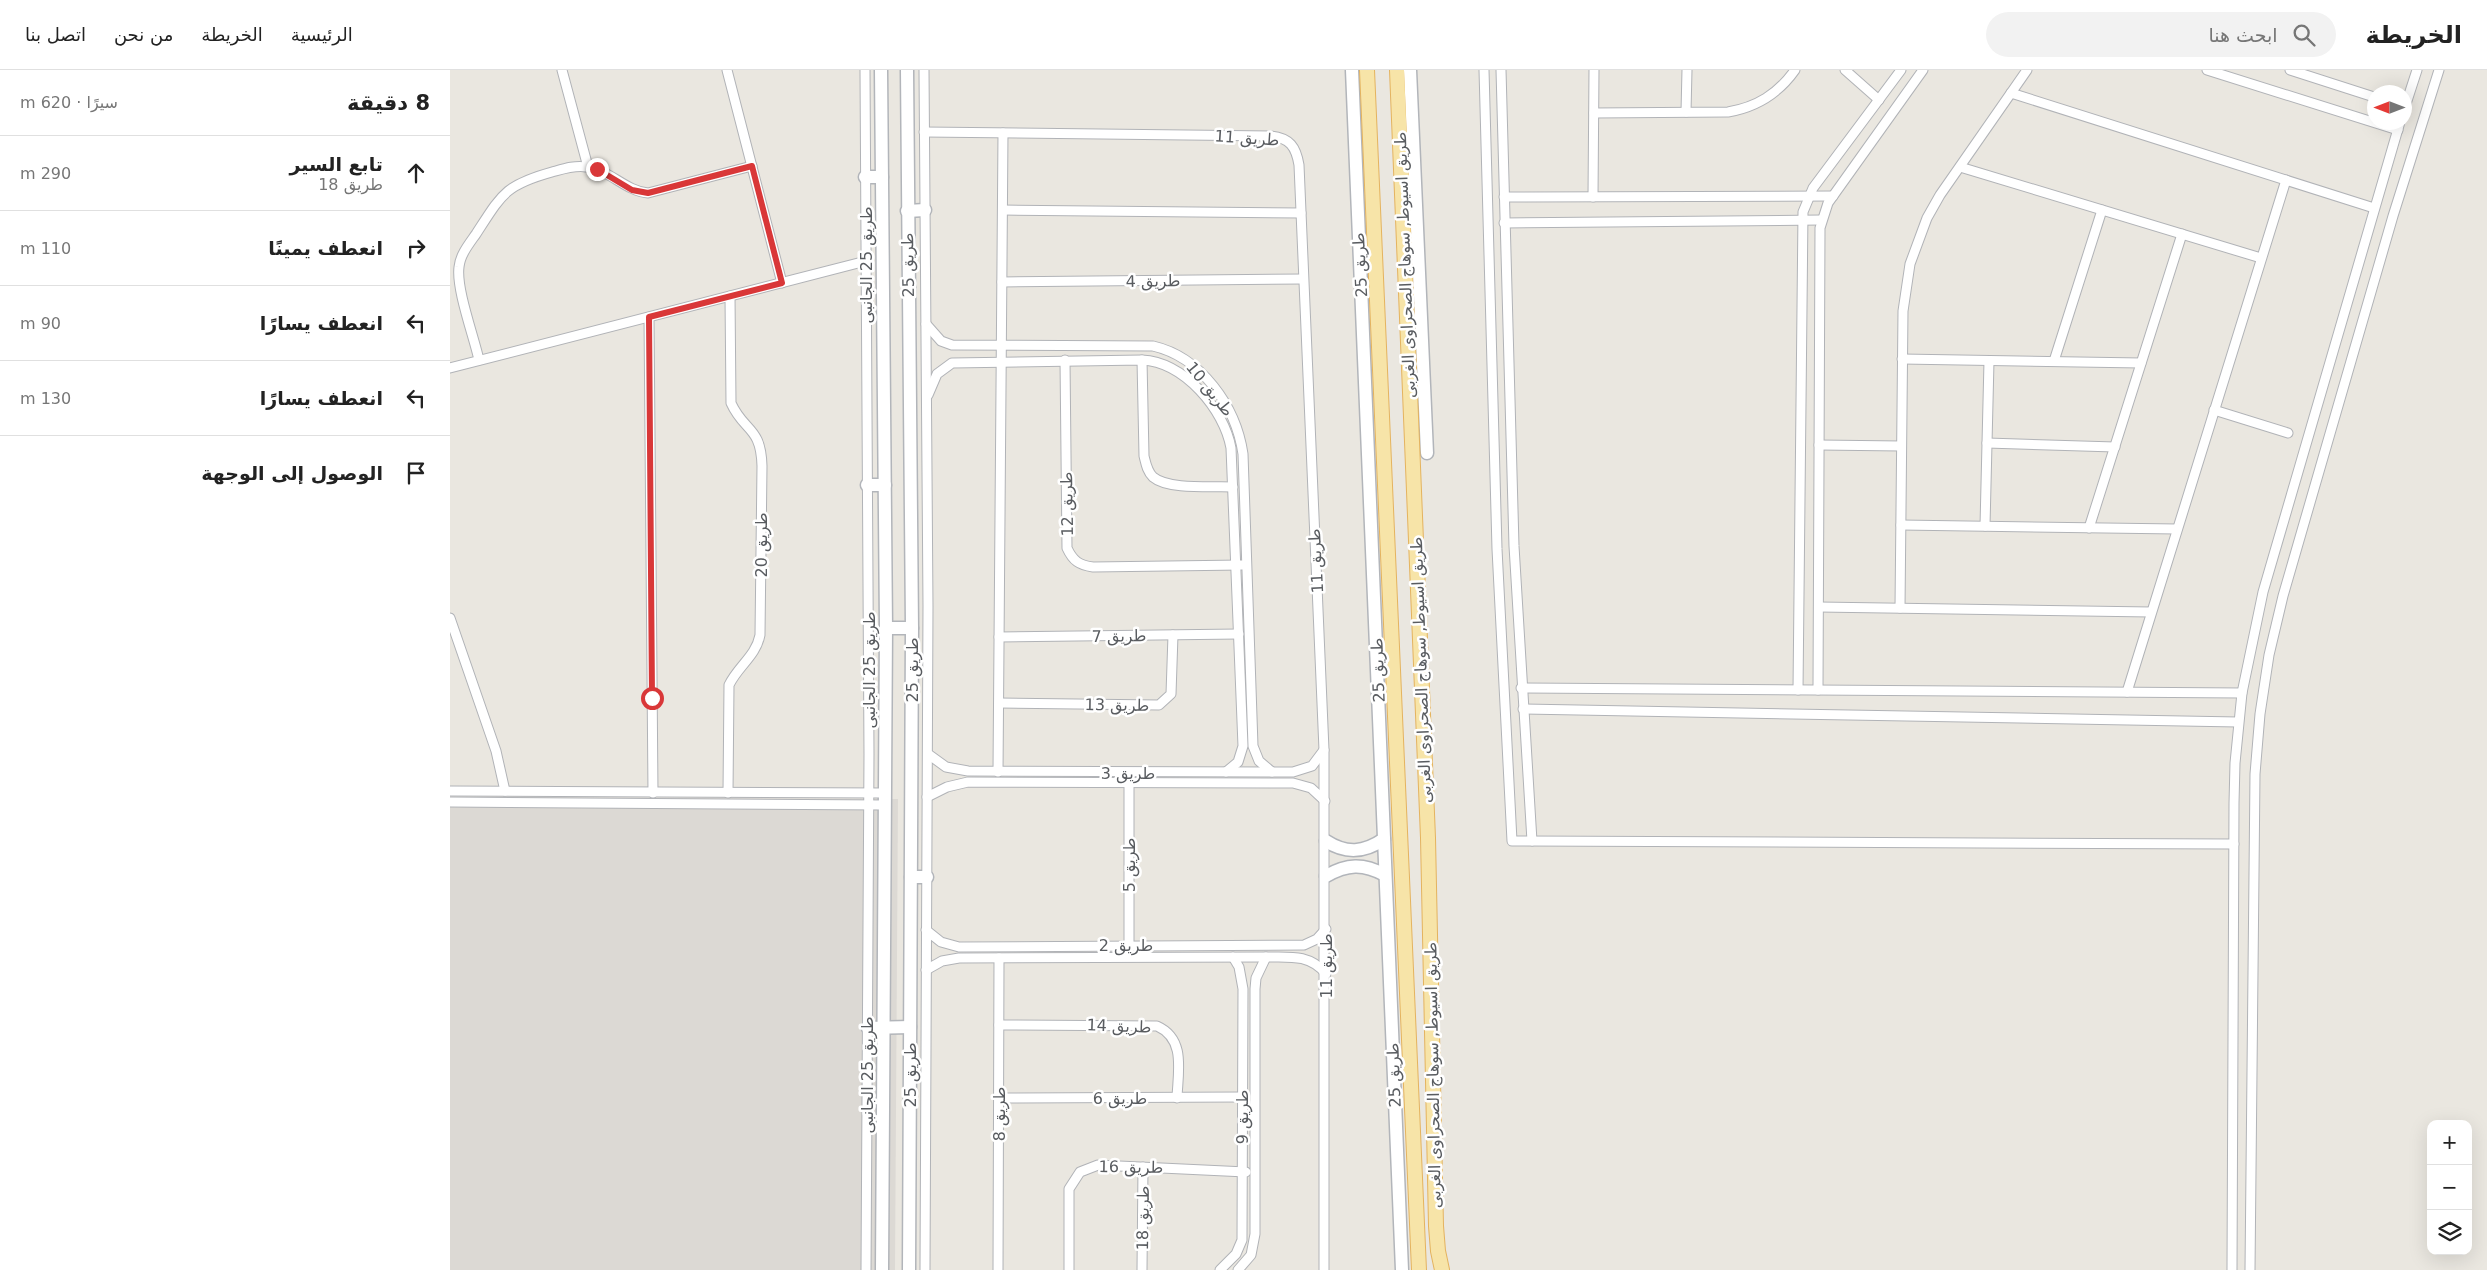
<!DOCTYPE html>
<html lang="ar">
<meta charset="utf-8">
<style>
:root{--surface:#fff;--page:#f2f2f2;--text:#222;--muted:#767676;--line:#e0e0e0}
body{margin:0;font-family:"DejaVu Sans",Vazirmatn,sans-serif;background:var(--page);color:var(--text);direction:rtl}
.controls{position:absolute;right:15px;bottom:15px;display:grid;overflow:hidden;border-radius:10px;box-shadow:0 5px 20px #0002}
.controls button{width:45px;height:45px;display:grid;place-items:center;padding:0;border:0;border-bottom:1px solid var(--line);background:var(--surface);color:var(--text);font:25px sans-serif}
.compass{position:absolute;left:1917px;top:15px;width:45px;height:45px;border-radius:50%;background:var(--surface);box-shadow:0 5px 20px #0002;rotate:270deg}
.stop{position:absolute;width:15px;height:15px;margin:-11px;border:4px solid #d93738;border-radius:50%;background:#fff}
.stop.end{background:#d93738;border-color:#fff;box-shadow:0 1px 5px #0008}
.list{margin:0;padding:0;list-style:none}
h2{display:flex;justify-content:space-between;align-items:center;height:65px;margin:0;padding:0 20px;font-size:21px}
h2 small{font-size:16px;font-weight:400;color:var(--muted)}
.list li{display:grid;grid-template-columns:32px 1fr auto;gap:15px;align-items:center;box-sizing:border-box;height:75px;padding:0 20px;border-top:1px solid var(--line)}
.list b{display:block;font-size:19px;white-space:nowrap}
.list p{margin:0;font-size:16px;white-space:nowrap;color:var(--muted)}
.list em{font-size:16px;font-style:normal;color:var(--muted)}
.icon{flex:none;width:28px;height:28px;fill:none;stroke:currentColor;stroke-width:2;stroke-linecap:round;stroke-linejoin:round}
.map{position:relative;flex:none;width:2037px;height:1200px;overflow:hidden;direction:ltr}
header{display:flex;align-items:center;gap:30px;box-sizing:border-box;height:70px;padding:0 25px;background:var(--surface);border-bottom:1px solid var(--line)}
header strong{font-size:24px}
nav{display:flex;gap:28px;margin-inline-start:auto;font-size:18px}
.search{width:350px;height:45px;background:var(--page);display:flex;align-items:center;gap:12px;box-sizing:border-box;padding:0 18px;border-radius:28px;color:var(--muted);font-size:19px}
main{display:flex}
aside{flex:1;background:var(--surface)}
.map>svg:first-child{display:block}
.industrial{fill:#dcd9d4}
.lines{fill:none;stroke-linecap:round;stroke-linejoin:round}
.street-casing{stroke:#b1b3b7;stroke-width:11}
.secondary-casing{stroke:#b2b5ba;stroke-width:15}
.primary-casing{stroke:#e4b35f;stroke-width:16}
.street{stroke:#fff;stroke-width:9}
.secondary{stroke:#fff;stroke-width:12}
.primary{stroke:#f7e4a8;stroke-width:14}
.route{stroke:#d93738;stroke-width:6}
.labels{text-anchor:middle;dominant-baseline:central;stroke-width:5;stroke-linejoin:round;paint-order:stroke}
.street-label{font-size:16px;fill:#595c60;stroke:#fff}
</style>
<header>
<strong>الخريطة</strong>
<div class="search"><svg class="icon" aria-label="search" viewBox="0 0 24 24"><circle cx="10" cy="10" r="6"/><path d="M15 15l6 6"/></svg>ابحث هنا</div>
<nav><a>الرئيسية</a><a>الخريطة</a><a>من نحن</a><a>اتصل بنا</a></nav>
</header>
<main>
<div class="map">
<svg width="2037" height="1200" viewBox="0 0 2037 1200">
<rect width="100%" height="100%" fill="#eae7e0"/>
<!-- industrial -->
<polygon class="industrial" points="0,727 448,729 445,1200 0,1200"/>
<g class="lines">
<defs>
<g id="street">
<polyline points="112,0 138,97"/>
<polyline points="277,0 332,213"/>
<polyline points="415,0 419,684 416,1200"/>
<polyline points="474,0 478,536 475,1200"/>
<polyline points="1034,0 1047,479 1062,771 1784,774"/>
<polyline points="1051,0 1064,476 1082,771"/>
<polyline points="1395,0 1429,30"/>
<polyline points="1757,0 1948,60"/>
<polyline points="1840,0 1924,27"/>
<polyline points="1561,23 1924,138"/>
<polyline points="1954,40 1967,0"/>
<polyline points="1236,42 1237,0"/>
<path d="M1144,43L1278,42C1307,37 1328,24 1345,0"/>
<path d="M474,62L821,66C840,68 846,77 849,95L874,680V1200"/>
<polyline points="1510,97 1811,188"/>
<polyline points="1054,127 1383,126"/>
<polyline points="1143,127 1144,0"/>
<polyline points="553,140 851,143"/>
<polyline points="1054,153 1371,150"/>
<polyline points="552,212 853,209"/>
<polyline points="199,247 203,723"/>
<path d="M476,254L491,271L502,275L703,276C751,287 786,336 793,384L803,676L809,691L822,702"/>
<polyline points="1452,289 1691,293"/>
<path d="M29,290C24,267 6,219 9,197C10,185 19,174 26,164C52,124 55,115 102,102C113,99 125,95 136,97C159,99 175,121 198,123L302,96"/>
<path d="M615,290L617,478C623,491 629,495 643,497L792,495"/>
<path d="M692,290L694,386C696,394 697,401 703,407C718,420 763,416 783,417"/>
<polyline points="1604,291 1652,140"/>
<polyline points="0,298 416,191"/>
<path d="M478,325L487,304L502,293L692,290C734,292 774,339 781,378L793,676L788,692L776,702"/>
<polyline points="1764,340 1838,363"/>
<polyline points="1537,373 1665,377"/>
<polyline points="1369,375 1451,376"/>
<polyline points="1451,455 1727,459"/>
<polyline points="1535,456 1539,291"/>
<polyline points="1639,458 1732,164"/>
<polyline points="1369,537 1701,542"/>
<polyline points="1450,538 1453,241 1460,194 1477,148 1490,125 1577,0"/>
<polyline points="0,548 46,681 55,721"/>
<polyline points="549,567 789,564"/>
<polyline points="1071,618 1792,623"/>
<polyline points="1348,620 1353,142 1363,118 1451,0"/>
<polyline points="1368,620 1370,158 1378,133 1473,0"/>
<polyline points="1677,622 1836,110"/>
<polyline points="549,633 709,635 721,624 723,565"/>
<polyline points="1073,639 1788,652"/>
<polyline points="478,684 496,697 518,701 843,702 862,696 874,680"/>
<polyline points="548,702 553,63"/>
<polyline points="679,707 679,881"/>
<polyline points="0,721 435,723"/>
<path d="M278,723L279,615C288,596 306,586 310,565L312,396C311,356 294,362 281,333L280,226"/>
<polyline points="477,727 497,717 518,712 843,713 861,718 875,731"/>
<polyline points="0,732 435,735"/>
<polyline points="476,860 491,872 509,877 854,875 867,869 876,859"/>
<path d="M476,900L492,891L509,888L816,887C839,887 860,884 876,904"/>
<path d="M549,955L707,956C736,969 728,1001 727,1028"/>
<polyline points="549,1028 792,1027"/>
<polyline points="548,1200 549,888"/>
<polyline points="619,1200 619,1119 630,1102 648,1095 796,1102"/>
<polyline points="692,1200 693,1097"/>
<polyline points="770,1200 786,1184 792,1170 793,919 789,897 783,887"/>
<polyline points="788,1200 801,1185 805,1164 805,919 806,908 816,887"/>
<polyline points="1782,1200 1784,733 1785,693 1792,623 1813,522 1950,52"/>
<polyline points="1800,1200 1805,704 1810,644 1819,585 1833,526 1943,146 1989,0"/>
</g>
<g id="secondary">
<polyline points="431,0 436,558 432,1200"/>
<polyline points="457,0 462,558 459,1200"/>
<polyline points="902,0 952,1200"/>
<polyline points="960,0 977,383"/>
<polyline points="415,107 432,107"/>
<polyline points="457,141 475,140"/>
<polyline points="417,415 435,415"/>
<polyline points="436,558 462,558"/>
<path d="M876,771C896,784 914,783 934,769"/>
<path d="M876,806C897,794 913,793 935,805"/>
<polyline points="461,807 477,807"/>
<polyline points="418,958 460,957"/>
</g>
<g id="primary">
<polyline points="917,0 969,1200"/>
<polyline points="947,0 978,768 986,1156 988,1181 992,1200"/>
</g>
</defs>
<!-- street casing -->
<use href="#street" class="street-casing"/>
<!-- secondary casing -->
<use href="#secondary" class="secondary-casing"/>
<!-- primary casing -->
<use href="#primary" class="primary-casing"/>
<!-- street -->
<use href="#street" class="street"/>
<!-- secondary -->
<use href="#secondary" class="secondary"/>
<!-- primary -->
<use href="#primary" class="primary"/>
</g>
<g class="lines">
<!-- route -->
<polyline class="route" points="147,99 182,120 198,123 302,96 332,213 199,247 202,628"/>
</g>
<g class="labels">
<!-- street labels -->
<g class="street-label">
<text transform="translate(797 68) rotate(4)">طريق 11</text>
<text transform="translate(416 195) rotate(-90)">طريق 25 الجانبى</text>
<text transform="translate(458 195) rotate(-91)">طريق 25</text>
<text transform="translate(910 195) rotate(-93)">طريق 25</text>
<text transform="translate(955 195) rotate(-92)">طريق اسيوط, سوهاج الصحراوى الغربى</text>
<text transform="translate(703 211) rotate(-1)">طريق 4</text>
<text transform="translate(760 319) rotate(51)">طريق 10</text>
<text transform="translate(617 434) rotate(-91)">طريق 12</text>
<text transform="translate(311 475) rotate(-90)">طريق 20</text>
<text transform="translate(866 491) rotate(-93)">طريق 11</text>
<text transform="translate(669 566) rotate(-1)">طريق 7</text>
<text transform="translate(419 600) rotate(-90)">طريق 25 الجانبى</text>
<text transform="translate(462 600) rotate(-90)">طريق 25</text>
<text transform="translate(928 600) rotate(-92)">طريق 25</text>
<text transform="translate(971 600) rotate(-92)">طريق اسيوط, سوهاج الصحراوى الغربى</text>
<text transform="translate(667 635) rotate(1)">طريق 13</text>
<text x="678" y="703">طريق 3</text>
<text transform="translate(679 795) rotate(-90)">طريق 5</text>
<text x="676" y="875">طريق 2</text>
<text transform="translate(876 896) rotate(-90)">طريق 11</text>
<text transform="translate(669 956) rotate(2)">طريق 14</text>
<text transform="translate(417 1005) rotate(-90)">طريق 25 الجانبى</text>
<text transform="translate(460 1005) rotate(-90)">طريق 25</text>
<text transform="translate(944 1005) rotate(-92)">طريق 25</text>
<text transform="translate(983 1005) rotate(-91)">طريق اسيوط, سوهاج الصحراوى الغربى</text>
<text x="670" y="1028">طريق 6</text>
<text transform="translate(549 1044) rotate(-90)">طريق 8</text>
<text transform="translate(792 1047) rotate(-90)">طريق 9</text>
<text transform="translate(681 1097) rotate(1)">طريق 16</text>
<text transform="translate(693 1148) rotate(-89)">طريق 18</text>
</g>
</g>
</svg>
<div class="controls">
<button>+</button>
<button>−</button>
<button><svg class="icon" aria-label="layers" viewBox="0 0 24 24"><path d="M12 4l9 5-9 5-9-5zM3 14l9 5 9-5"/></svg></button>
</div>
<svg class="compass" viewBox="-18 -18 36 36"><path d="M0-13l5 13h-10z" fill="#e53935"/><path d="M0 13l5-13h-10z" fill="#767676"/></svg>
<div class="stop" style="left:202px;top:628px"></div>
<div class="stop end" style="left:147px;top:99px"></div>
</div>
<aside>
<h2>8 دقيقة<small>سيرًا · 620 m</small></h2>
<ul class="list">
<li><svg class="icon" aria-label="ahead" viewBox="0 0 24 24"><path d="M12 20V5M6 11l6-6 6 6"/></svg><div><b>تابع السير</b><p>طريق 18</p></div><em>290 m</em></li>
<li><svg class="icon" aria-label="right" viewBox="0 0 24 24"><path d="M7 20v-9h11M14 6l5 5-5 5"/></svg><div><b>انعطف يمينًا</b></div><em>110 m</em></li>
<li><svg class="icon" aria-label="left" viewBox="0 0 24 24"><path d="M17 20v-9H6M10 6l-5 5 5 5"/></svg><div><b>انعطف يسارًا</b></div><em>90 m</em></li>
<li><svg class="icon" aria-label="left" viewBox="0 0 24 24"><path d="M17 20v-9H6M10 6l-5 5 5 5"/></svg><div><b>انعطف يسارًا</b></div><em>130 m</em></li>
<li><svg class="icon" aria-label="arrive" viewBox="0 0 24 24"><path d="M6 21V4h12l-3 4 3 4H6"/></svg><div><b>الوصول إلى الوجهة</b></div></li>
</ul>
</aside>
</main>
